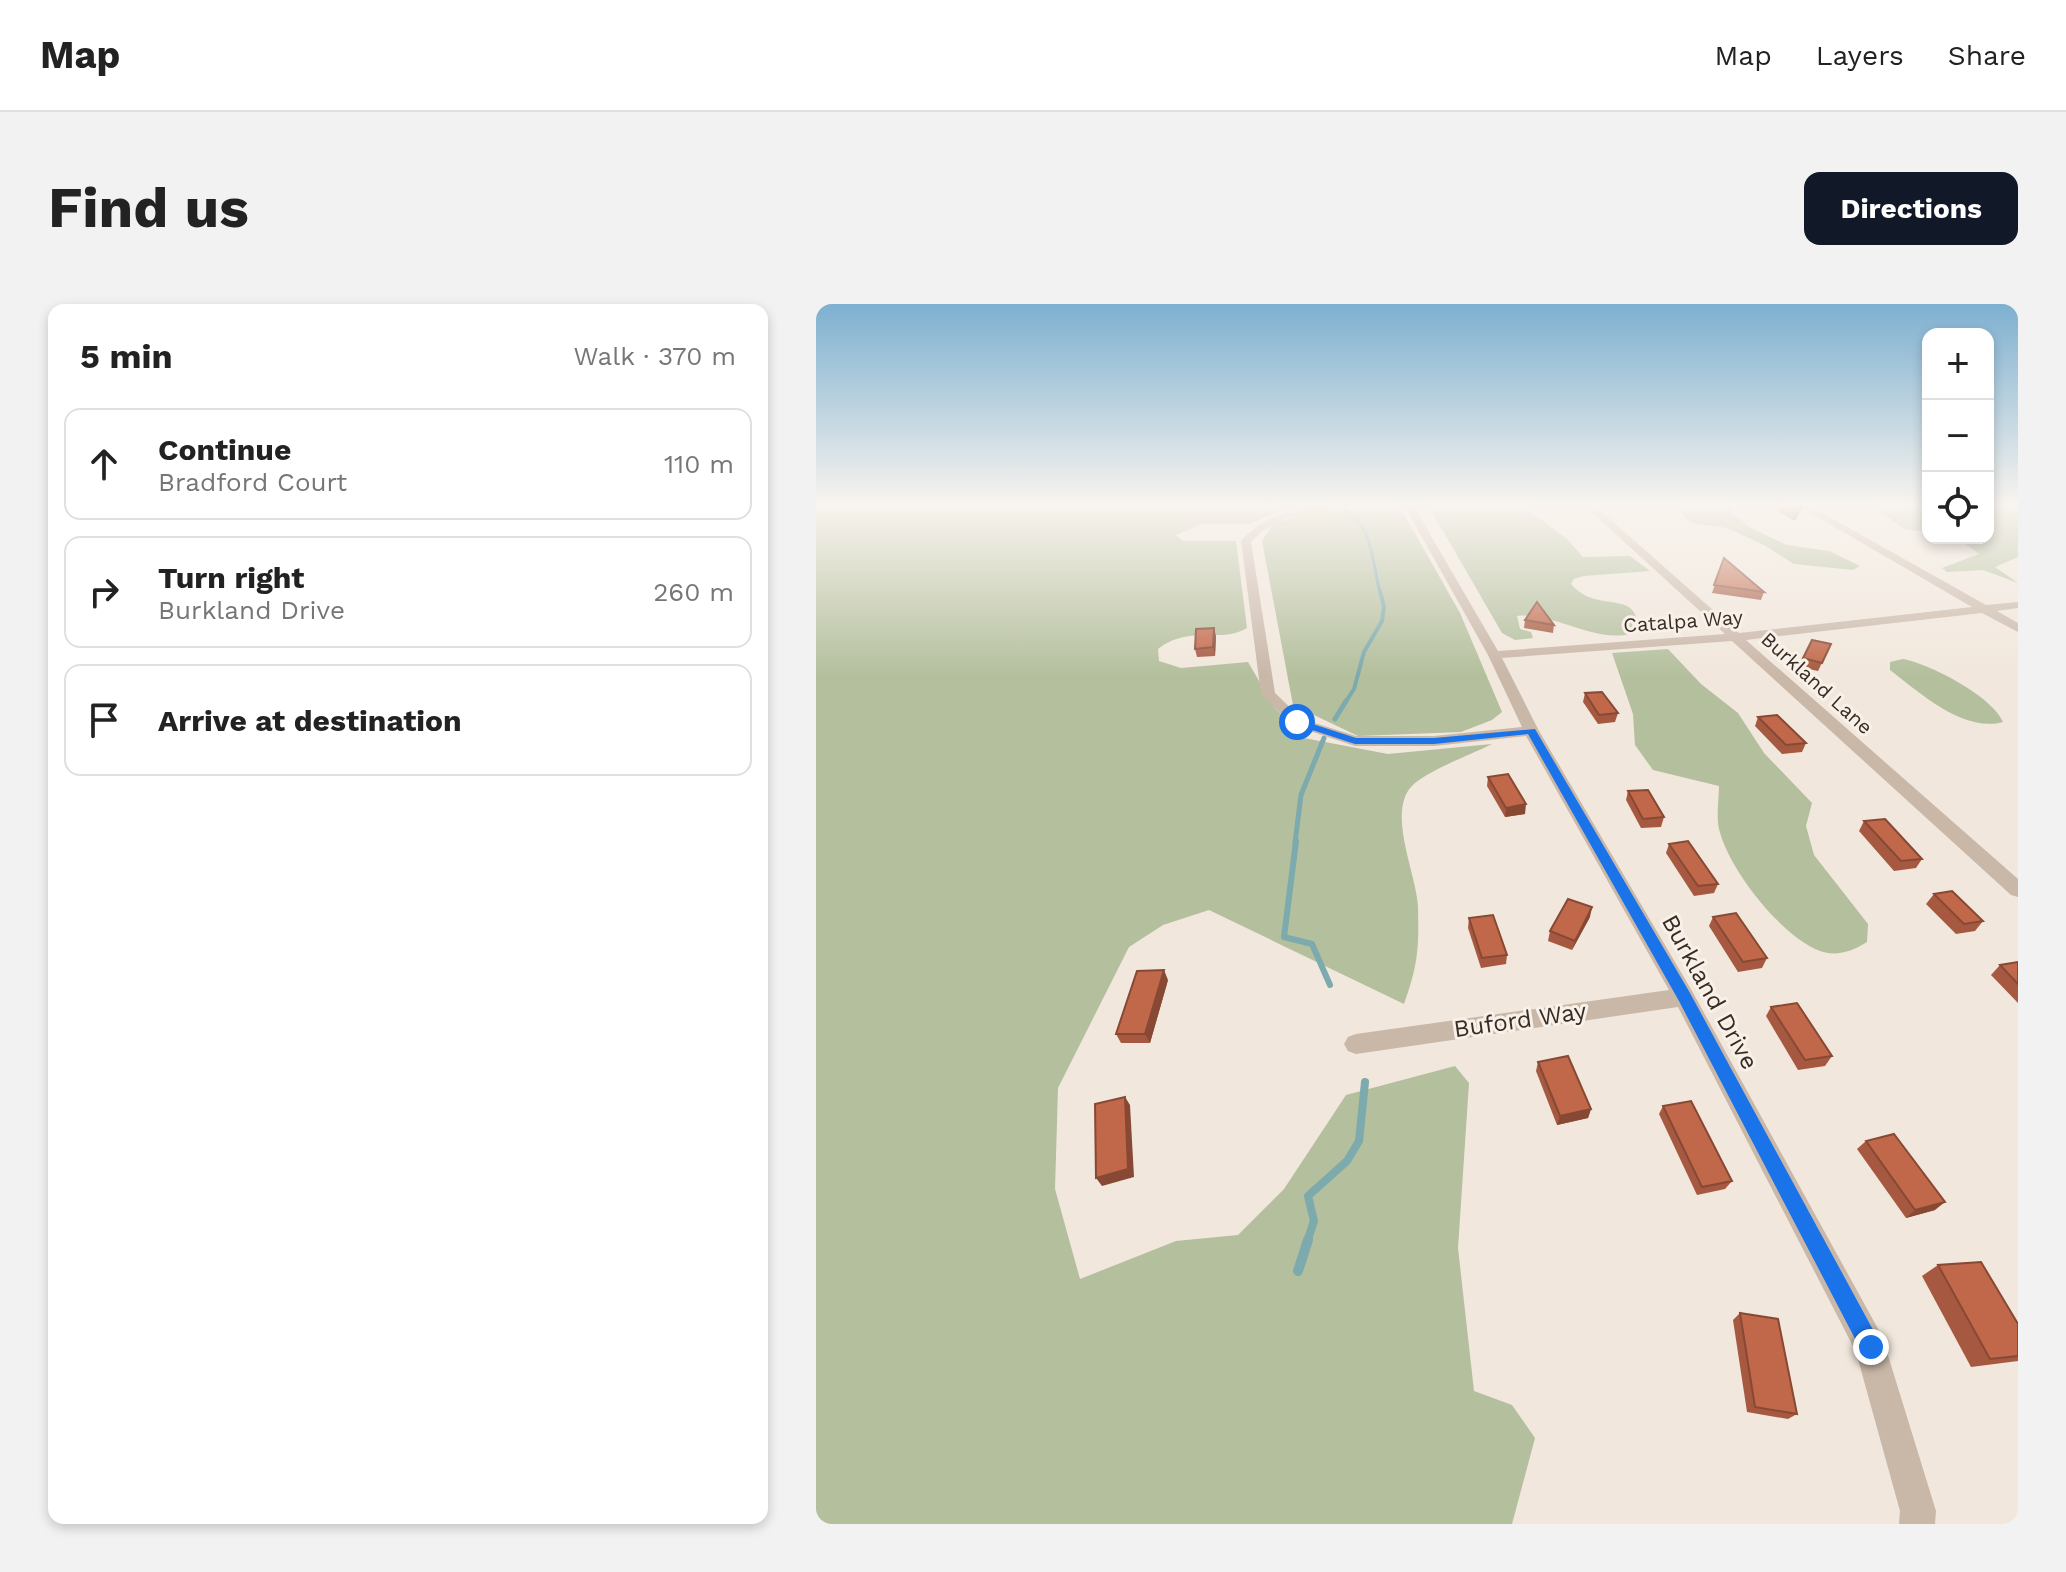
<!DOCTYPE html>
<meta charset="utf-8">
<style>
:root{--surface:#fff;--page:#f2f2f2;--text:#222;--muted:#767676;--line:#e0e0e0;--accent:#111827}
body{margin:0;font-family:"Work Sans",sans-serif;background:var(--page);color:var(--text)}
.controls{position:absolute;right:24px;top:24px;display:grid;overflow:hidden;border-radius:16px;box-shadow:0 4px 12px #0003}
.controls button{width:72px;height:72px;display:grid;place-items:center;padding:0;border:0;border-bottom:2px solid var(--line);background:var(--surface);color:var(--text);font:40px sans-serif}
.stop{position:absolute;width:24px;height:24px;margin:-18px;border:6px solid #1a73e8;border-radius:50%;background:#fff}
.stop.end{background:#1a73e8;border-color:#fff;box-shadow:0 2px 8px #0008}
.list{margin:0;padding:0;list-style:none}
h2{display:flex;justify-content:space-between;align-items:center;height:104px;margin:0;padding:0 32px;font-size:34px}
h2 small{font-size:26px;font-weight:400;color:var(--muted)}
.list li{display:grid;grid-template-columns:52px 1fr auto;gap:24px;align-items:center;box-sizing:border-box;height:112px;margin:0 16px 16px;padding:0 16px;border:2px solid var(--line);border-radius:16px}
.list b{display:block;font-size:30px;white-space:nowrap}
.list p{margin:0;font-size:26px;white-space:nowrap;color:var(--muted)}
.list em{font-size:26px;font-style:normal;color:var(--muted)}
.icon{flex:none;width:44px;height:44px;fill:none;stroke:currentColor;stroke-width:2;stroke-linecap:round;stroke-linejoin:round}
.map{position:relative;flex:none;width:1202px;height:1220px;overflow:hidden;border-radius:16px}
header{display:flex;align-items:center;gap:48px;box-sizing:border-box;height:112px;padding:0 40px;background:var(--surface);border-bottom:2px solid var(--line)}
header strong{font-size:38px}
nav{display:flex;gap:44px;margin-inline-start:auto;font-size:28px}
.intro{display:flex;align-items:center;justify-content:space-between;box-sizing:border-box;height:192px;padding:0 48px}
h1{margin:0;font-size:56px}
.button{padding:20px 36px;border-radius:16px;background:var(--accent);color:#fff;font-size:28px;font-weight:700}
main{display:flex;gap:48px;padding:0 48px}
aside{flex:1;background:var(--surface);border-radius:16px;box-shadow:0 4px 12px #0003}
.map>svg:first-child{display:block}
.green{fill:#b3bf9d}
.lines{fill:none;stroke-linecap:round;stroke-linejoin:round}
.stream-far5{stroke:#7caaad;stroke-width:3}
.stream-far4{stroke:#7caaad;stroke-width:4}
.stream-far3{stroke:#7caaad;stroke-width:5}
.stream-far2{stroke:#7caaad;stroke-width:6}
.stream-far1{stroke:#7caaad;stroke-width:8}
.stream{stroke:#7caaad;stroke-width:10}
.minor{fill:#c9b7a8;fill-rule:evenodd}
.wall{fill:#a65940}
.shaded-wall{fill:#874934}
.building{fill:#c1684a;stroke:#874934;stroke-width:2}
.route{fill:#1a73e8}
.labels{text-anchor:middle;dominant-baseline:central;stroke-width:6;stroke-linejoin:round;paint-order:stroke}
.far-street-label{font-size:20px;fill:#362d28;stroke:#f9f1e8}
.street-label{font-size:24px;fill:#362d28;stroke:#f9f1e8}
</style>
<header>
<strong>Map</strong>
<nav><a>Map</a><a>Layers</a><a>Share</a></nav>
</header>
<div class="intro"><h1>Find us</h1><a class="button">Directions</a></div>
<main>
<aside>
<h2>5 min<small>Walk · 370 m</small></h2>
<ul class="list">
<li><svg class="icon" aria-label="ahead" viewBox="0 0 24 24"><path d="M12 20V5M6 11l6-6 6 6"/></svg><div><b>Continue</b><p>Bradford Court</p></div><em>110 m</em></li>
<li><svg class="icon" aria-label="right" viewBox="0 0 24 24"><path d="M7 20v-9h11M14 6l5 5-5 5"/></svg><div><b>Turn right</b><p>Burkland Drive</p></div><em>260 m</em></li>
<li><svg class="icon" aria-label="arrive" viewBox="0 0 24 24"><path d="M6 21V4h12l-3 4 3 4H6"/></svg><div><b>Arrive at destination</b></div></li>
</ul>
</aside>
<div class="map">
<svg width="1202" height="1220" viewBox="0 0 1202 1220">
<rect width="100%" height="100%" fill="#f1e7dc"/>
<!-- green -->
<g class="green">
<path d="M0,201H483L463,206L434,220H386L360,231L367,237H420L431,324C406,340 375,320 342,345L343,357L365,364L432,358L458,403L488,434L572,450L676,440C654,451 618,464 599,479C568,504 601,570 602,603C603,644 602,661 588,700L393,606L347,621L313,643L242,784L239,885L264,975L360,937L422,931L468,885L530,791L639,762L653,779L642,944L658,1087L696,1101L719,1134L696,1220H0Z"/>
<path d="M612,201H705L751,235L767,253L814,252L834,267L768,272L758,275L755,280C776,305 806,292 817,307C820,311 822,319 825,324C793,348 739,307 701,312L704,325L715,328L717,334L699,336L686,329Z"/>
<polygon points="837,201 916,201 917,209 933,223 971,241 1013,247 1044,262 1037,266 978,260 948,241 911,224 875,219 863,207"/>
<polygon points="1055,201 1112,201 1112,228 1088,225"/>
<polygon points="1172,201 1202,201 1202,253 1179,263 1202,279 1167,266 1131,268 1126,264 1163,250 1142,234 1172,234"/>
<polygon points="552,203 575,204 588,210 644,309 686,408 676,416 645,428 542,432 477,401 446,237 457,220 497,208"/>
<path d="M852,345L885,380L922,409L948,449L996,499L990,522L998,551L1052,620L1051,638C1037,647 1020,653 1004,647C965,632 913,566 903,525C900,512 903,495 903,482L837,466L819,441L817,410L796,349Z"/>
<path d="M1087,355C1114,360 1176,392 1187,418C1147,429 1103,388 1074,366V358Z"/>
</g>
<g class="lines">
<!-- stream-far5 -->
<path class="stream-far5" d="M529,207C556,219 557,261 564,289"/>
<!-- stream-far4 -->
<polyline class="stream-far4" points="529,399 538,385 548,348 566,317 568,303 564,287"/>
<!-- stream-far3 -->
<g class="stream-far3">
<polyline points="519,415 530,397"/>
<polyline points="479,539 485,491 508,434"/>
</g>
<!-- stream-far2 -->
<polyline class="stream-far2" points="480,537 468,633 496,640 514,681"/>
<!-- stream-far1 -->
<polyline class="stream-far1" points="491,938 498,917 492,892 531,857 543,837 549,778"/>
<!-- stream -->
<polyline class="stream" points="482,967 492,936"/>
<!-- minor -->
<path class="minor" d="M507,201H547L470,214L445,228L435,238L459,389L486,415L540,432H618L706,423L672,351L588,201H597L682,347L909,330L768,201H778L923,329L1156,303L981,201H992L1170,301L1202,298V304L1181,307L1202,319V328L1166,309L930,336L1202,575V593L1195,591L916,337L686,354L723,427L876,687L1066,1032L1120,1207L1119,1220H1083L1084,1207L1040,1048L862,703L540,750L532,747L528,740L532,733L540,730L853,686L710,432L618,442H539L476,421L445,390L425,237C447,213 476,205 507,201Z"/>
</g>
<!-- wall -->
<g class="wall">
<polygon points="952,201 987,201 979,217"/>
<polygon points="908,254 948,288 945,296 896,289"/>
<polygon points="709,316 738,321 737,329 708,324"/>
<polygon points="400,332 399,352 381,353 379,345"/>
<polygon points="1015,340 1002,367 983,363 987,354"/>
<polygon points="769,389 802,409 799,418 782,420 767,398"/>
<polygon points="942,413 990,439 986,448 966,450 939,422"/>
<polygon points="672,473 709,510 689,513 671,482"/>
<polygon points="812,487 848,513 845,523 825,524 810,496"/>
<polygon points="1048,517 1106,555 1100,564 1078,567 1043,527"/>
<polygon points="853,540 902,580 898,589 878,592 850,549"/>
<polygon points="1118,590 1167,617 1159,627 1140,630 1110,600"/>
<polygon points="774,613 756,646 732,637 734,627"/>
<polygon points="897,613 951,654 946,664 922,668 893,622"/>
<polygon points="653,614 691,651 690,660 665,664 652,624"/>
<polygon points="1202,658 1202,699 1175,671 1184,661"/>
<polygon points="352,676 334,739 305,739 300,730"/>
<polygon points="955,703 1016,752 1009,762 982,766 950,712"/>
<polygon points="722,758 775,805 772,814 741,821 720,767"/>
<polygon points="847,802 916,877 909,885 881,891 843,810"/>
<polygon points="1050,837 1119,906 1090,914 1041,845"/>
<polygon points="1122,961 1202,1020 1202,1057 1155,1063 1106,972"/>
<polygon points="924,1009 981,1110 972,1115 931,1108 917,1016"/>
</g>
<!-- shaded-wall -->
<g class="shaded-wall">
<polygon points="398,324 400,332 399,352 397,343"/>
<polygon points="710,500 709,510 689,513 690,504"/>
<polygon points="776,603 774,613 756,646 759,637"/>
<polygon points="348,666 352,676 334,739 329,730"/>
<polygon points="309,793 314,801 318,873 286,882 280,874"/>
<polygon points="775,805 772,814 741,821 744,812"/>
<polygon points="1129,898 1119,906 1090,914 1099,906"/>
</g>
<!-- building -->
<g class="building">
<polygon points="964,201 987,201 981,211"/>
<polygon points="908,254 948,288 898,281"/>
<polygon points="721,298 738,321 709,316"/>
<polygon points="398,324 397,343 379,345 380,325"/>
<polygon points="996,336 1015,340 1006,359 987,354"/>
<polygon points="786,388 802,409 783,411 769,389"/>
<polygon points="961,411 990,439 970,441 942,413"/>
<polygon points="692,470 710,500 690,504 672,473"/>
<polygon points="832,486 848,513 827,515 812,487"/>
<polygon points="1069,515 1106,555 1085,557 1048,517"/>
<polygon points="872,537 902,580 882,582 853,540"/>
<polygon points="1136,587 1167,617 1148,620 1118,590"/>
<polygon points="752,595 776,603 759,637 734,627"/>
<polygon points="920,609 951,654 927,658 897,613"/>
<polygon points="677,611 691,651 666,654 653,614"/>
<polygon points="1202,658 1202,680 1184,661"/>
<polygon points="348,666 329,730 300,730 321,667"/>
<polygon points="981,699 1016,752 989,756 955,703"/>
<polygon points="752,752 775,805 744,812 722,758"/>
<polygon points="309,793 312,865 280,874 279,800"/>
<polygon points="875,797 916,877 886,883 847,802"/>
<polygon points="1078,830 1129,898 1099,906 1050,837"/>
<polygon points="1165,958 1202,1020 1202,1052 1174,1055 1122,961"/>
<polygon points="924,1009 962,1015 981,1110 939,1103"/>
</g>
<!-- sky -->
<linearGradient id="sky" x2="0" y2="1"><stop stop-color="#7db0d0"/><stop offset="0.54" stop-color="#f9f4ef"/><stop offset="1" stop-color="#f9f4ef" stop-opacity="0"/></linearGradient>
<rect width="1202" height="372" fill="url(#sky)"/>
<!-- route -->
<polygon class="route" points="481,415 540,434 618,434 719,425 874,689 1062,1035 1065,1043 1062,1050 1055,1053 1047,1050 863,697 712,430 618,440 539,440 478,420"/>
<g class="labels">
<!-- far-street labels -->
<g class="far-street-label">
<text transform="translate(867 317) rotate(-4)">Catalpa Way</text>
<text transform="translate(1001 379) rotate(42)">Burkland Lane</text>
</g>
<!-- street labels -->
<g class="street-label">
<text transform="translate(894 688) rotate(61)">Burkland Drive</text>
<text transform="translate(704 716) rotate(-8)">Buford Way</text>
</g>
</g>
</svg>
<div class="controls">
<button>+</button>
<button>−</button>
<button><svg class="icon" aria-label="locate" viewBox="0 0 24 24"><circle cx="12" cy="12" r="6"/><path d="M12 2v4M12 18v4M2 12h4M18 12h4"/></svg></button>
</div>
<div class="stop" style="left:481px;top:418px"></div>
<div class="stop end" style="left:1055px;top:1043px"></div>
</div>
</main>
